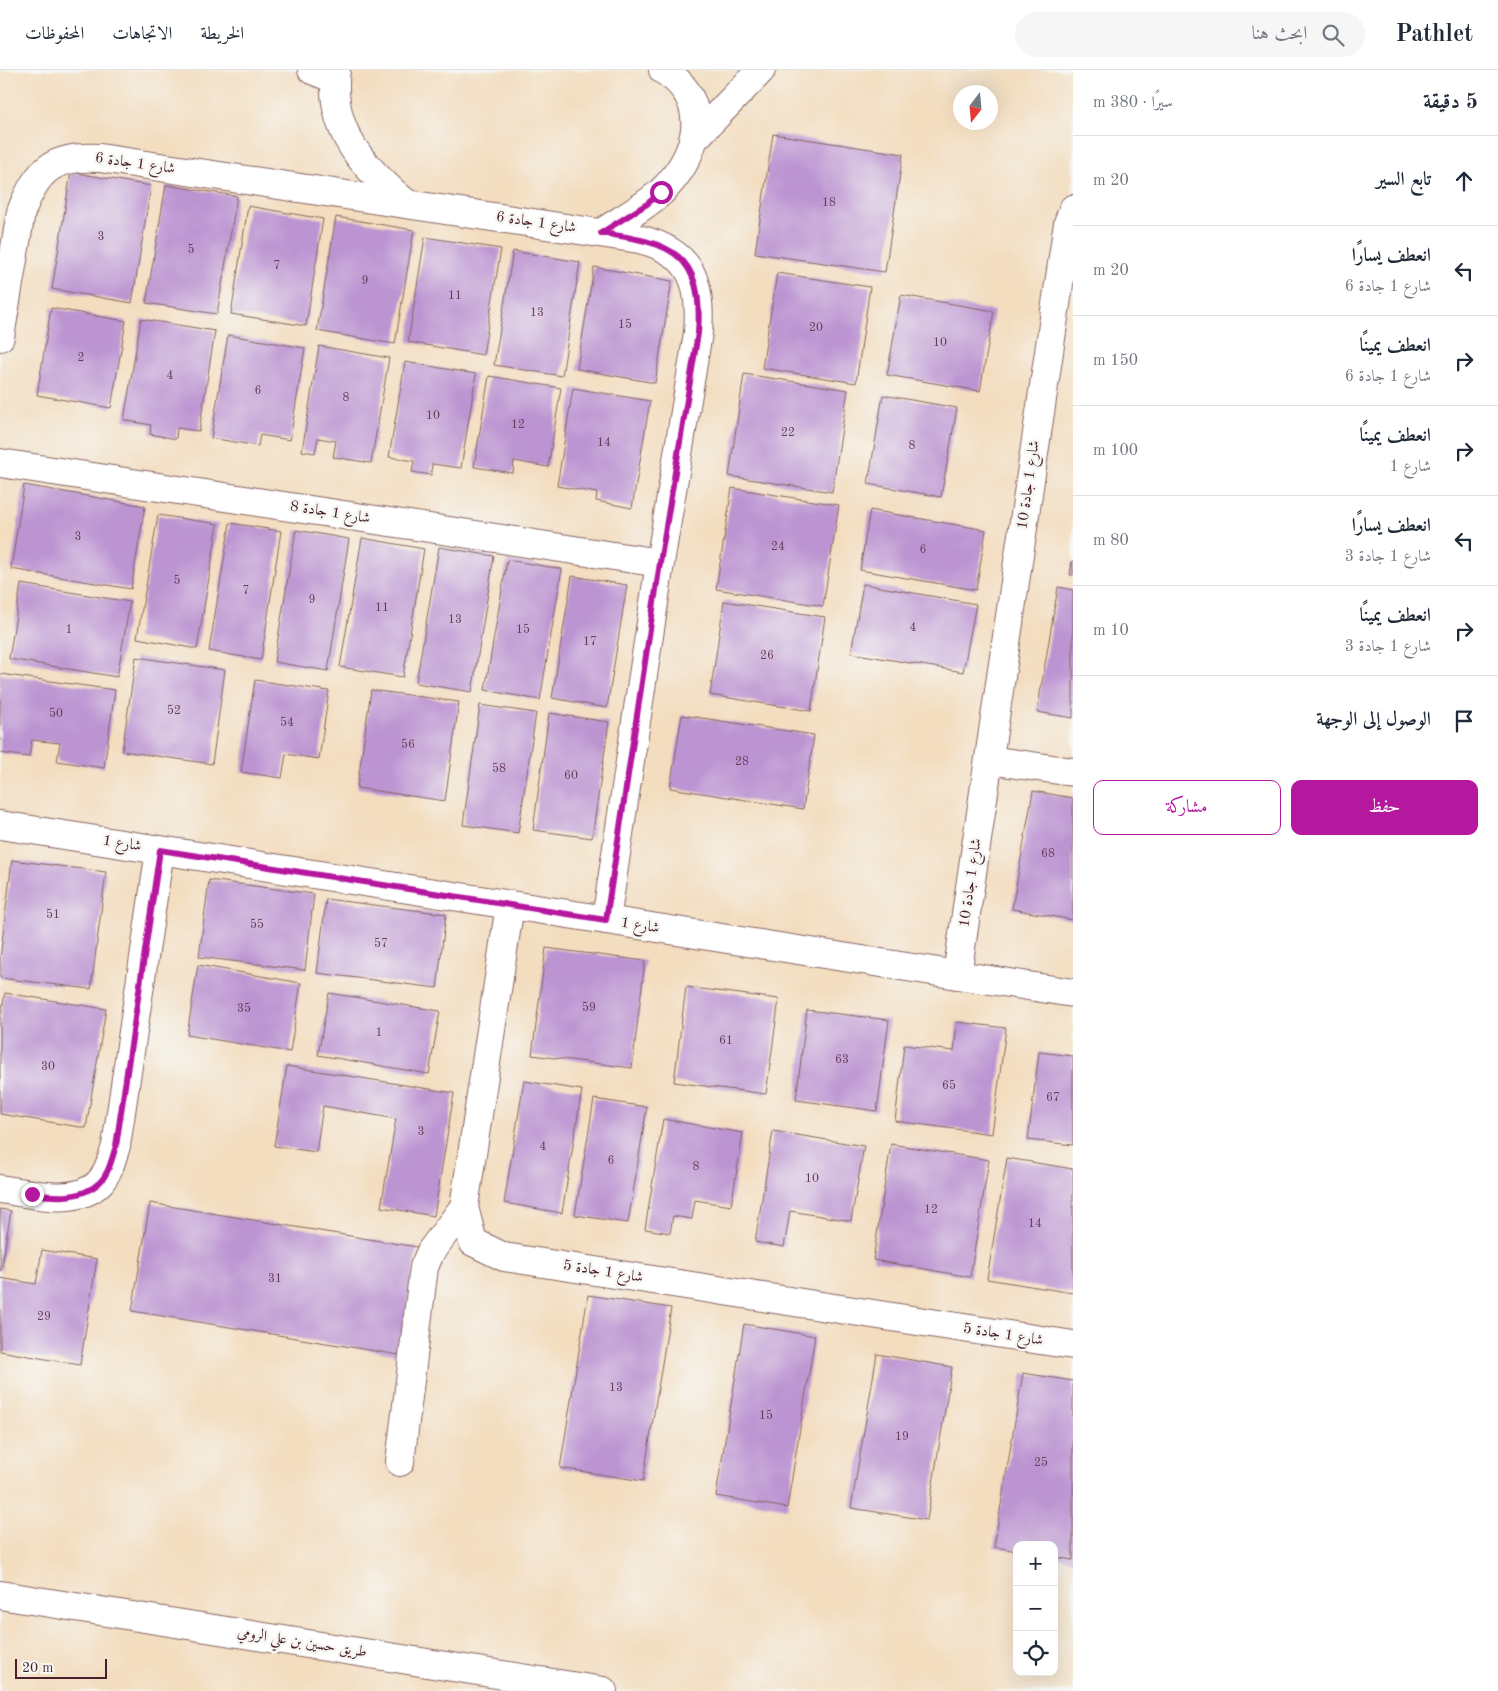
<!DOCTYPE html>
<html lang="ar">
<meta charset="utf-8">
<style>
:root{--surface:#fff;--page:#f6f6f7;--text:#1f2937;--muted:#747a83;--line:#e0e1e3;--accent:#b5179e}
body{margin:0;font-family:"Old Standard TT",Amiri,serif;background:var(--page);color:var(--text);direction:rtl}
.controls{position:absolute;right:15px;bottom:15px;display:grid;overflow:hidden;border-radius:10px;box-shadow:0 5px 20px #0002}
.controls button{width:45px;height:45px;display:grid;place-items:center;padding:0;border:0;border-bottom:1px solid var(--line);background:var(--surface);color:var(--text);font:25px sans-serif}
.compass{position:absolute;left:953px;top:15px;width:45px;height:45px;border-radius:50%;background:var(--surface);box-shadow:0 5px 20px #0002;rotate:196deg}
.scale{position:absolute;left:15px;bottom:12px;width:92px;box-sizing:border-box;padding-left:5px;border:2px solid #4a1f2b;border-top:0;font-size:14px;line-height:18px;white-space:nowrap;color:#4a1f2b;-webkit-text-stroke:4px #f6f6f2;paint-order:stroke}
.stop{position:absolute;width:15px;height:15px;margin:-11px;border:4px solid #b5179e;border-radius:50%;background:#fff}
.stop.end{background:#b5179e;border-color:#fff;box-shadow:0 1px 5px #0008}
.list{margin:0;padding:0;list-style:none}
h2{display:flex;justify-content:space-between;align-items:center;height:65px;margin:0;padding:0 20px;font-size:21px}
h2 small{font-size:16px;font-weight:400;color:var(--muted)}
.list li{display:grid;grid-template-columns:32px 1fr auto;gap:15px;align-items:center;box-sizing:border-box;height:90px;padding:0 20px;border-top:1px solid var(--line)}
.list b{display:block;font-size:19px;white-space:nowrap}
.list p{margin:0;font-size:16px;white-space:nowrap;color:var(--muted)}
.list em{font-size:16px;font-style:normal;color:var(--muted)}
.actions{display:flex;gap:10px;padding:15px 20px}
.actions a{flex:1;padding:11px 0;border:1px solid var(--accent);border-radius:10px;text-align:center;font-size:18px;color:var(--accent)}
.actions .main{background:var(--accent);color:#fff}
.icon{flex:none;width:28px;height:28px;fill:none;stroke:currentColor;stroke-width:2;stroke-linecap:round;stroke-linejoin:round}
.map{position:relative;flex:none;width:1073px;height:1621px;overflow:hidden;direction:ltr}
header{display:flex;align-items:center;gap:30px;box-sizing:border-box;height:70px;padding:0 25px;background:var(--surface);border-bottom:1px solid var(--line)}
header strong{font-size:24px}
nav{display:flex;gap:28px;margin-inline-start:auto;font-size:18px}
.search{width:350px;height:45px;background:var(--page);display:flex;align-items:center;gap:12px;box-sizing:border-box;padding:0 18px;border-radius:28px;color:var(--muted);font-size:19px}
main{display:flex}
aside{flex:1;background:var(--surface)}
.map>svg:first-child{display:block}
.building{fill:#bc94d2}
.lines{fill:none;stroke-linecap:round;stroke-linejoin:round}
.minor-casing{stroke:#85625f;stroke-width:30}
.highway-casing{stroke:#85625f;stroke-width:30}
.minor{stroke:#fff;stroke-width:28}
.highway{stroke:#fff;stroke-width:28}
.route{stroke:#b5179e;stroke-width:6}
.labels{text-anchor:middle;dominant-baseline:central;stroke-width:5;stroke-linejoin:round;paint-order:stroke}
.number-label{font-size:12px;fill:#663c55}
.street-label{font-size:15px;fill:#4a1f2b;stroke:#f6f6f2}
</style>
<header>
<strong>Pathlet</strong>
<div class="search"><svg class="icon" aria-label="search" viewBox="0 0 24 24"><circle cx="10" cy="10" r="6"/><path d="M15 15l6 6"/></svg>ابحث هنا</div>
<nav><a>الخريطة</a><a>الاتجاهات</a><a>المحفوظات</a></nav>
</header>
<main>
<aside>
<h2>5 دقيقة<small>سيرًا · 380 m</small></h2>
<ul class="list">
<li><svg class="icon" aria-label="ahead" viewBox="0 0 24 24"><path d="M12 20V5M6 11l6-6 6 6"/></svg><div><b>تابع السير</b></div><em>20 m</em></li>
<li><svg class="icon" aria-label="left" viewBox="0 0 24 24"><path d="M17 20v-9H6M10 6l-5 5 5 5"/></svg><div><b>انعطف يسارًا</b><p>شارع 1 جادة 6</p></div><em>20 m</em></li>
<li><svg class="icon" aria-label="right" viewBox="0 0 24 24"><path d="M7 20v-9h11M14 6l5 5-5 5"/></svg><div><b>انعطف يمينًا</b><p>شارع 1 جادة 6</p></div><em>150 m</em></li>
<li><svg class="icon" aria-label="right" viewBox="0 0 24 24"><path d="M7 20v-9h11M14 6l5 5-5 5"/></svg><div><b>انعطف يمينًا</b><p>شارع 1</p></div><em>100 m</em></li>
<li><svg class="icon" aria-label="left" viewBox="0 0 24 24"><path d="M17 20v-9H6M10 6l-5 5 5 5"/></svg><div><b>انعطف يسارًا</b><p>شارع 1 جادة 3</p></div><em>80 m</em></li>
<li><svg class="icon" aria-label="right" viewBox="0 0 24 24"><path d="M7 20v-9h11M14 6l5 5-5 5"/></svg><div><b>انعطف يمينًا</b><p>شارع 1 جادة 3</p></div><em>10 m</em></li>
<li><svg class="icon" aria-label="arrive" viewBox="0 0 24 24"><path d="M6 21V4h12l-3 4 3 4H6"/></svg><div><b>الوصول إلى الوجهة</b></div></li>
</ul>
<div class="actions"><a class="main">حفظ</a><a>مشاركة</a></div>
</aside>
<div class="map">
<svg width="1073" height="1621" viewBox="0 0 1073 1621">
<rect width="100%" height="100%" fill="#f6f6f2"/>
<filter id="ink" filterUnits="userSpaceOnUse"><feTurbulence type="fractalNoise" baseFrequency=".02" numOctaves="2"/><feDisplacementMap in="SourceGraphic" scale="10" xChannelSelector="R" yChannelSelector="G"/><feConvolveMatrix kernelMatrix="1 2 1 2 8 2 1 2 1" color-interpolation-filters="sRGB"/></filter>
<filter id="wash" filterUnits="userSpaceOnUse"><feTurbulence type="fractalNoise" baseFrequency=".0096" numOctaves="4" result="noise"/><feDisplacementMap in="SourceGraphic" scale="20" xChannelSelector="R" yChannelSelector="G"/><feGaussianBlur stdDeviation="1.12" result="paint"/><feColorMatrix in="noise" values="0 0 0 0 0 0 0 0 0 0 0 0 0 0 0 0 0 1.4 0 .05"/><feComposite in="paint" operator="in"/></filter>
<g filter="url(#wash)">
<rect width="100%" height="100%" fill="#f3ddbf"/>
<g id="blocks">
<!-- building -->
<g class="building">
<polygon points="773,64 903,84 885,202 755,183"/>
<polygon points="71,102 151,116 132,233 52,219"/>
<polygon points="166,115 237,126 217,244 146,233"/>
<polygon points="248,136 323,149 306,256 231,244"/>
<polygon points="336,147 414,160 395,274 317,261"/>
<polygon points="425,167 501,179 483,285 408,272"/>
<polygon points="513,181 580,192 562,306 494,295"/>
<polygon points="594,197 672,211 655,313 577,299"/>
<polygon points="777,203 870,217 856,313 762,298"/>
<polygon points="901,225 994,241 980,321 887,305"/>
<polygon points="51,238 126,251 111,338 37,325"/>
<polygon points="141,249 215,261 199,361 177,358 176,369 150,364 151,355 124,350"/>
<polygon points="228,265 305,278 290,370 260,365 258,376 211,368"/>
<polygon points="319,276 389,288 371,393 333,387 336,371 318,368 315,383 302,381"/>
<polygon points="405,292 476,304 461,398 432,394 431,405 412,402 414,391 389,387"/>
<polygon points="744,304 848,320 832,422 729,406"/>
<polygon points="489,306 561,318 548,397 514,391 513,403 474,397"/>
<polygon points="573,318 650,331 632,438 596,431 597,423 557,416"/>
<polygon points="883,325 957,338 941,427 868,414"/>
<polygon points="24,415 145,436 131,519 11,499"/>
<polygon points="732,418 839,435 823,536 716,519"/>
<polygon points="870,440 986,460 976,520 860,500"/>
<polygon points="158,445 218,454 197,579 137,568"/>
<polygon points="230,453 281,461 261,590 209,581"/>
<polygon points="296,460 349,469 328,601 274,592"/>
<polygon points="362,468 424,479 403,607 340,597"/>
<polygon points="439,477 494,486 472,622 416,613"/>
<polygon points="507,490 562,499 540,630 485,620"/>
<polygon points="1072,491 1073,491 1073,505 1070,505"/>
<polygon points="572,506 627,515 607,638 552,628"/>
<polygon points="21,514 130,532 117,607 9,589"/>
<polygon points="863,514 976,534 963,602 851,583"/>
<polygon points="1058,517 1073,520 1073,648 1037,642"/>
<polygon points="724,531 825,547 811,641 710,625"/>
<polygon points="136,587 225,600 212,694 122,681"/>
<polygon points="0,604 115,620 104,698 57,691 60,673 32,670 29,687 0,683"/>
<polygon points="255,610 329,621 319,689 286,684 282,708 241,702"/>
<polygon points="371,620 459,632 445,731 357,718"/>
<polygon points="480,635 536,643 518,763 463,755"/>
<polygon points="549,643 609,652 592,768 533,760"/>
<polygon points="682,645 814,665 803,739 670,718"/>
<polygon points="1033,721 1073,728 1073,850 1012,839"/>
<polygon points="12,790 106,802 91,919 0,908 0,889"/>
<polygon points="209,810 314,824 305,900 199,887"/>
<polygon points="326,829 446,844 437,918 317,903"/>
<polygon points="546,878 645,891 632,998 532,985"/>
<polygon points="198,895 301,913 290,982 187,965"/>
<polygon points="686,917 779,929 766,1024 674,1012"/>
<polygon points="5,923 106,939 86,1058 0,1044 0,950"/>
<polygon points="329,923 440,941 429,1004 318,985"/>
<polygon points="807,940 889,950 877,1041 796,1030"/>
<polygon points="957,952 1006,958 992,1064 895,1051 904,975 954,981"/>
<polygon points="1039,982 1073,986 1073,1075 1028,1070"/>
<polygon points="287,996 454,1023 434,1146 381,1137 396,1049 323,1036 316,1082 274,1076"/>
<polygon points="524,1011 582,1020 562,1143 504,1133"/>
<polygon points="594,1029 647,1037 628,1153 575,1145"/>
<polygon points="663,1049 743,1063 731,1136 695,1130 692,1149 673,1146 670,1163 645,1159"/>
<polygon points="773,1061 864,1076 851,1151 790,1141 784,1177 755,1172"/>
<polygon points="891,1074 989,1090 970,1207 873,1190"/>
<polygon points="1007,1088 1073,1099 1073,1223 987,1209"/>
<polygon points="150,1133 417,1177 399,1285 132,1241"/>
<polygon points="0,1139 11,1141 1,1201 0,1201"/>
<polygon points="42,1180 97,1189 80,1295 0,1281 0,1208 36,1214"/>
<polygon points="588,1225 671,1238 643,1411 560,1398"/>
<polygon points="744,1254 815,1266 787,1438 716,1426"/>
<polygon points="877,1284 952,1297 927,1450 851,1438"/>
<polygon points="1023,1303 1073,1311 1073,1490 1054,1487 1054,1475 1017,1475 1017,1481 994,1477"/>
</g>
</g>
</g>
<g filter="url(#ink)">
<use href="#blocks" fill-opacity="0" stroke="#85625f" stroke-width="1"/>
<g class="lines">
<defs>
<g id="minor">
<polyline points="312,0 335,9"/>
<path d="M336,0C328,61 364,98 407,134"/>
<polyline points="693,70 761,0"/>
<path d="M601,163C621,150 643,138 661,122C698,87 714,31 663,0"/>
<path d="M0,267L21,142C37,99 54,85 100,88L639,169C692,182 702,212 698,263L660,493L606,850"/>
<polyline points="0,393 660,493"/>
<polyline points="989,690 1073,702"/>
<polyline points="0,755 1073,923"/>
<polyline points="510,835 464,1137 473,1172 504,1187 1073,1275"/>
<polyline points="957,905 1068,153 1073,139"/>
<path d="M0,1119C29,1123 77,1137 100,1112C109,1102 112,1088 116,1076L160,780"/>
<polyline points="400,1392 424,1197 431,1181 464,1137"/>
</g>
<polyline id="highway" points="0,1525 603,1621"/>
</defs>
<!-- minor casing -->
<use href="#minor" class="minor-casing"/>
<!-- highway casing -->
<use href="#highway" class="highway-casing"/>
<!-- minor -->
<use href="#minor" class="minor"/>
<!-- highway -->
<use href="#highway" class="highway"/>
</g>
</g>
<g class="lines" filter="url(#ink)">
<!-- route -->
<path class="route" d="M32,1124C54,1127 82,1130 100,1112C109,1103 112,1088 116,1076L160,780L606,850L660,493L698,263C704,182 671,173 601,163L647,134L661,122"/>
</g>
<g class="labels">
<!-- number labels -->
<g class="number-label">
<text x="829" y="133">18</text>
<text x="101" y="167">3</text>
<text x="191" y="180">5</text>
<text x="277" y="196">7</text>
<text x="365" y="211">9</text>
<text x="455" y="226">11</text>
<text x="537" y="243">13</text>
<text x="625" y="255">15</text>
<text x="816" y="258">20</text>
<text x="940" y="273">10</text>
<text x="81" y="288">2</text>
<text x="170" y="306">4</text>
<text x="258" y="321">6</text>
<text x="346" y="328">8</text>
<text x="433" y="346">10</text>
<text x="518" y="355">12</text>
<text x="788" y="363">22</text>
<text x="604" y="373">14</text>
<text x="912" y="376">8</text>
<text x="78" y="467">3</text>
<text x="778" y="477">24</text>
<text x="923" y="480">6</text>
<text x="177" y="511">5</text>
<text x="246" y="521">7</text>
<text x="312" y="530">9</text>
<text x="382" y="538">11</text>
<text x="455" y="550">13</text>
<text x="913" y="558">4</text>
<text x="69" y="560">1</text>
<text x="523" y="560">15</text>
<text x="590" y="572">17</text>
<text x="767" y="586">26</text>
<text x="174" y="641">52</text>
<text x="56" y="644">50</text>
<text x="287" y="653">54</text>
<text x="408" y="675">56</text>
<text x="742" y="692">28</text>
<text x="499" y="699">58</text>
<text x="571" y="706">60</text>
<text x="1048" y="784">68</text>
<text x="53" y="845">51</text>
<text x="257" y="855">55</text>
<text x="381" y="874">57</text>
<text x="589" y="938">59</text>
<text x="244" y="939">35</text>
<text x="379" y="963">1</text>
<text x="726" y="971">61</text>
<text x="842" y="990">63</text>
<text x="48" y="997">30</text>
<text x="949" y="1016">65</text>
<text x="1053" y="1028">67</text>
<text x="421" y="1062">3</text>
<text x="543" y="1077">4</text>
<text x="611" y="1091">6</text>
<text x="696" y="1097">8</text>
<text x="812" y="1109">10</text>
<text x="931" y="1140">12</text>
<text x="1035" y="1154">14</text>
<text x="275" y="1209">31</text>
<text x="44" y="1247">29</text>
<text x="616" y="1318">13</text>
<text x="766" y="1346">15</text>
<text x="902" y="1367">19</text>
<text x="1041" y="1393">25</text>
</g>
<!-- street labels -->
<g class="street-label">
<text transform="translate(135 94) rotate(8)">شارع 1 جادة 6</text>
<text transform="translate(536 153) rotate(8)">شارع 1 جادة 6</text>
<text transform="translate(1029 415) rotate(-82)">شارع 1 جادة 10</text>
<text transform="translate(330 443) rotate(9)">شارع 1 جادة 8</text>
<text transform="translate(122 774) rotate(9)">شارع 1</text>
<text transform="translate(971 813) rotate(-82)">شارع 1 جادة 10</text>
<text transform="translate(640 856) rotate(9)">شارع 1</text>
<text transform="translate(603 1202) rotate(9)">شارع 1 جادة 5</text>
<text transform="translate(1003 1265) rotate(9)">شارع 1 جادة 5</text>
<text transform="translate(302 1573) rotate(9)">طريق حسين بن علي الرومي</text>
</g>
</g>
</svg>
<div class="controls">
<button>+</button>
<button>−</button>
<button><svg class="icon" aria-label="locate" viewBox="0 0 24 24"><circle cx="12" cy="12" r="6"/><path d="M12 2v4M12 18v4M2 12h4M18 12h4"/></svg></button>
</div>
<svg class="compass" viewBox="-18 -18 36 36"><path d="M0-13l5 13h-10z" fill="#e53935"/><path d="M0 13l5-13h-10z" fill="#747a83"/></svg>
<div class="scale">20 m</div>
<div class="stop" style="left:661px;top:122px"></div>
<div class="stop end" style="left:32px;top:1124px"></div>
</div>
</main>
